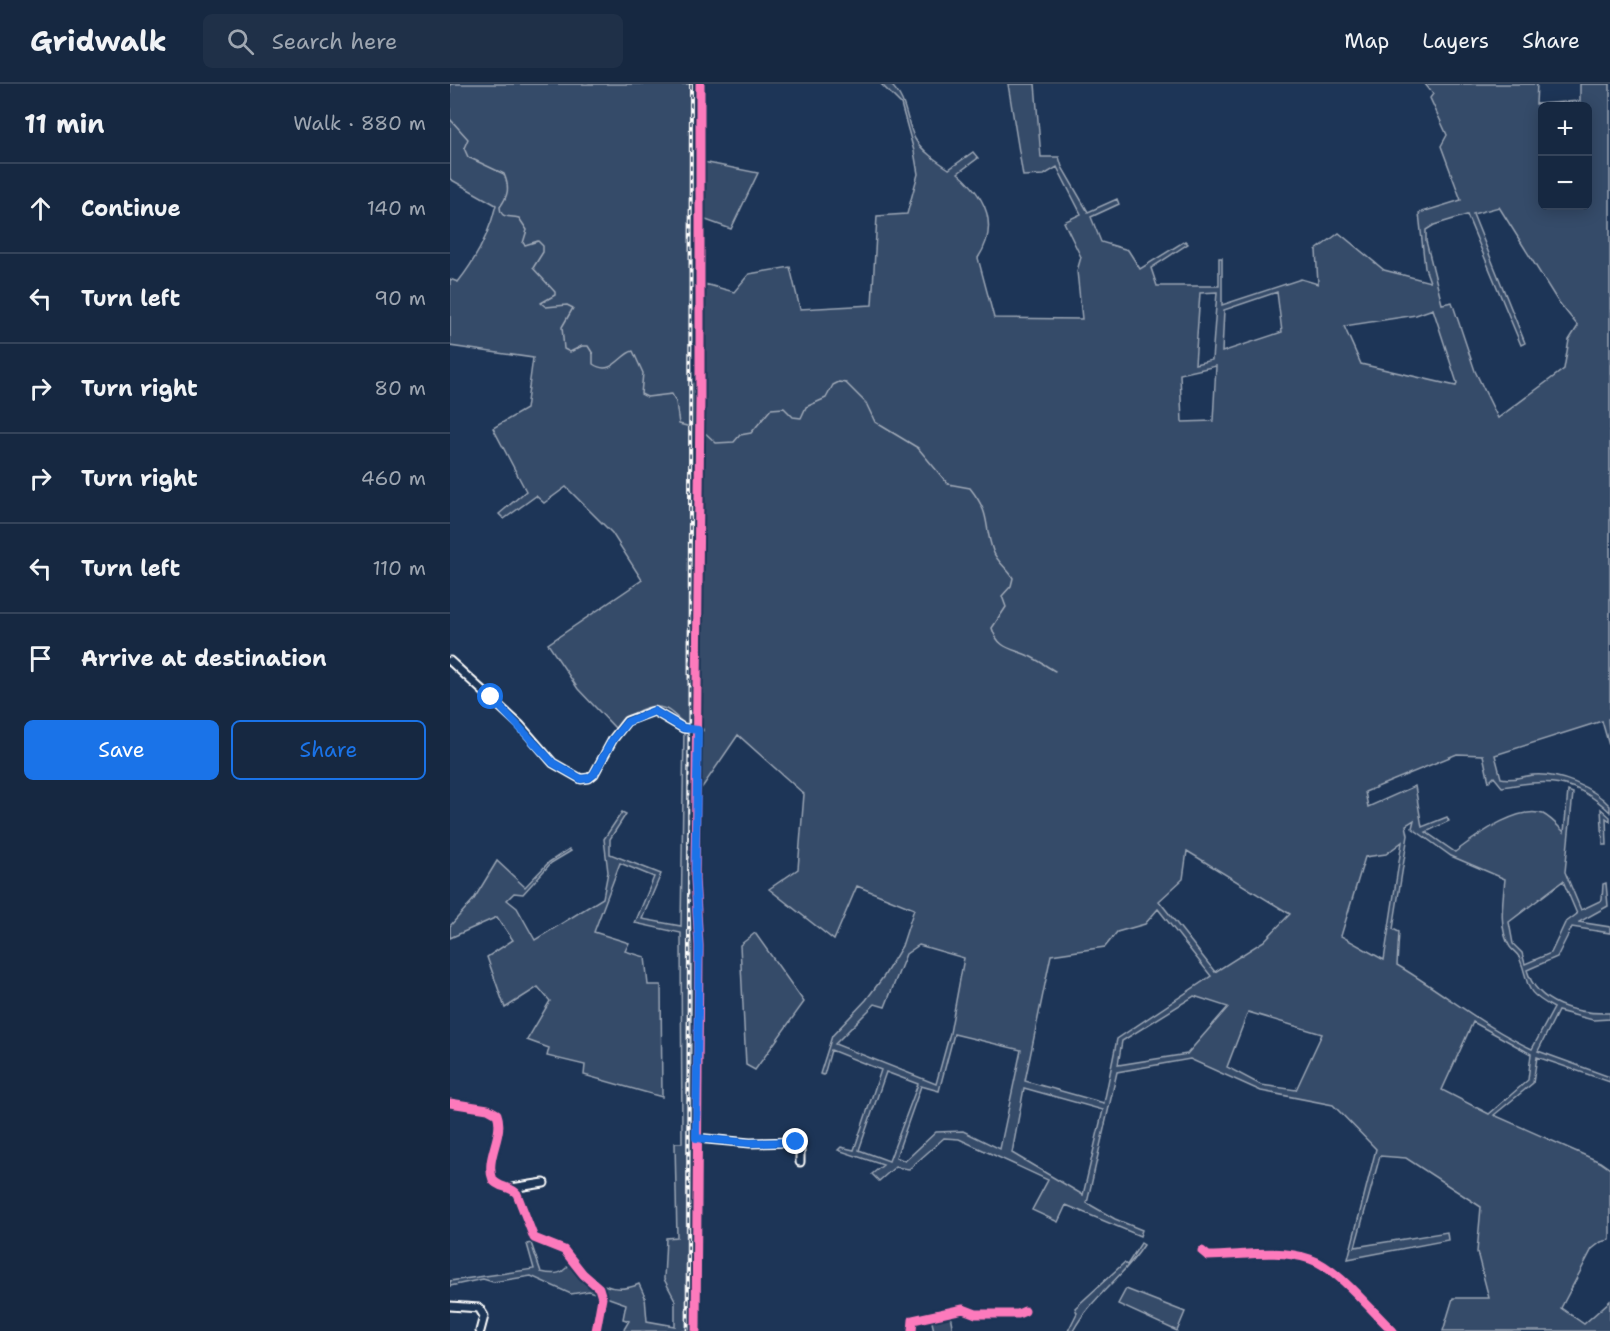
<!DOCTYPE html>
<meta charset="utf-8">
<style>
:root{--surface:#162841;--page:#1f3048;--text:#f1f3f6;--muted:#9ea6b1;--line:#35445a;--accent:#1a73e8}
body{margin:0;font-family:"Shantell Sans",sans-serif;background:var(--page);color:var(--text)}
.controls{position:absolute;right:18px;top:18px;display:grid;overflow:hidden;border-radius:9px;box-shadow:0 3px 15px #0003}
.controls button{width:54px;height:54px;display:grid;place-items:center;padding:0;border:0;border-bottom:2px solid var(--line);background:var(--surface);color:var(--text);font:30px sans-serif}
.stop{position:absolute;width:18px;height:18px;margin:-14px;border:4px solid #1a73e8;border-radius:50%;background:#fff}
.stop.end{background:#1a73e8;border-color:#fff;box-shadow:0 2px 6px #0008}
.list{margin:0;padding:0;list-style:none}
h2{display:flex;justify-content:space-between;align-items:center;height:78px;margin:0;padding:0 24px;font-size:26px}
h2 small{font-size:20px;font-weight:400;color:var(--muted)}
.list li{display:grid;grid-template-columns:39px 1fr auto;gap:18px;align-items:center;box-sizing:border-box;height:90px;padding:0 24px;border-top:2px solid var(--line)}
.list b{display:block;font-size:22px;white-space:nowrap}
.list em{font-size:20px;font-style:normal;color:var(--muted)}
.actions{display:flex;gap:12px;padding:18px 24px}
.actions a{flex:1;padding:14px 0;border:2px solid var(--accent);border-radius:9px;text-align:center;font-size:21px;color:var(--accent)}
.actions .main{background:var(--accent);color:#fff}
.icon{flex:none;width:33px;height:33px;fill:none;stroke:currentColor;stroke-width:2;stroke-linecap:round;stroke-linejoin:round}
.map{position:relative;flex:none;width:1160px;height:1247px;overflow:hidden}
header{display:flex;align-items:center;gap:36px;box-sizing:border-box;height:84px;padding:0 30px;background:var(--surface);border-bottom:2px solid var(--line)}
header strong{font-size:28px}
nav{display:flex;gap:33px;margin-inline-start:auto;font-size:21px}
.search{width:420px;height:54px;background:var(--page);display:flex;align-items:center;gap:15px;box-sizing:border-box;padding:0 21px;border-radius:9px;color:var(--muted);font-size:22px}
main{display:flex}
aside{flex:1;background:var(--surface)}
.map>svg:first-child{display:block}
.green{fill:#364b69;stroke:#9aa5b4;stroke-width:1.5;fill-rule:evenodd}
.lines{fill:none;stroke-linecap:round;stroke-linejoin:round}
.stream{stroke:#a0aab8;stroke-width:1.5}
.street-casing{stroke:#fff;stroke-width:11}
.street{stroke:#1d3557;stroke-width:7}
.rail-casing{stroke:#fff;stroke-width:4}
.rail{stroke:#1d3557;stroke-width:1.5;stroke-dasharray:4.5;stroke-linecap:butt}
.cycleway-casing{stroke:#1d3557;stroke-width:13}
.cycleway{stroke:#fd7abc;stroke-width:9}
.route{stroke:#1a73e8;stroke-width:8}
</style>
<header>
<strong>Gridwalk</strong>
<div class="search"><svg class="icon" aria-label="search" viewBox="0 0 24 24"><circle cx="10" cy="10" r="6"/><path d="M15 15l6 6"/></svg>Search here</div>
<nav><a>Map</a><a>Layers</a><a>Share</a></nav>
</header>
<main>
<aside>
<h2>11 min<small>Walk · 880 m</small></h2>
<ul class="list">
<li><svg class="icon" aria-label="ahead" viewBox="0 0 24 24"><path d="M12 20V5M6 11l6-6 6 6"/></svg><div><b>Continue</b></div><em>140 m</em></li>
<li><svg class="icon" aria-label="left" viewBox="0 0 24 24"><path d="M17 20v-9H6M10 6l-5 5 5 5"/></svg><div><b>Turn left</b></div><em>90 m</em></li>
<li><svg class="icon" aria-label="right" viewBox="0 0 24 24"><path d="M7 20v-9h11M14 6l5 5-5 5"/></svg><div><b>Turn right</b></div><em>80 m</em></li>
<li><svg class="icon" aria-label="right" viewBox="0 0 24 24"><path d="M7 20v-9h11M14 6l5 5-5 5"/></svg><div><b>Turn right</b></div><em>460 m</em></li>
<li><svg class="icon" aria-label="left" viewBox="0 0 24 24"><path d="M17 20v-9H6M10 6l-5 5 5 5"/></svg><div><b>Turn left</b></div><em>110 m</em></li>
<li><svg class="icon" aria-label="arrive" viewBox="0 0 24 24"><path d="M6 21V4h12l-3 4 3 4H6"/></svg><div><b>Arrive at destination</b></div></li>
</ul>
<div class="actions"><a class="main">Save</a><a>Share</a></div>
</aside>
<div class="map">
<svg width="1160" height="1247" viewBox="0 0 1160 1247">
<rect width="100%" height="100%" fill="#1d3557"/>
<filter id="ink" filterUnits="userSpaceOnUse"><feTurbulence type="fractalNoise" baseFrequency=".0167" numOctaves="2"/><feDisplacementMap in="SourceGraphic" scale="12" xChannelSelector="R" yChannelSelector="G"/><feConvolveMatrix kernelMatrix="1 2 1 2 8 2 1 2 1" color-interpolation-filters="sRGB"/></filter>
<g filter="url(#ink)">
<!-- green -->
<g class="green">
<path d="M0,0H240L239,642C230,638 224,629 216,625C196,617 179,631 167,646L128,605L98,560L192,496L162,449L116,403L94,419L86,412L54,435L49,430L76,407L43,344L76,325L83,274L0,262V195L8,198C27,174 39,151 46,121L0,95Z"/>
<path d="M431,0H440C458,16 455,35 465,55C472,67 487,77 499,85L523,68L528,74L508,89C536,113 549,142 528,174L544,234L632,235L627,187L631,173L614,138L631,130L607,83L594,91L573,92L558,0H585L591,73H609L612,83L638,128L667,115L669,120L641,133L651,158L678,166L690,185L735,157L738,160L701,184L707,202H769V174H772V221L851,195L868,200L866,166L889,149L934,186L980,198L975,184L969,129L1011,116L991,62L997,51L980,14L983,10L975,0H1087L1086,20L1130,17V0H1160V634L1158,635L1160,665L1152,637L1045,671L1051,694C1062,697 1072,692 1083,691C1109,689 1143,703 1160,722V728C1125,694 1096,695 1052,703L1044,693L1039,698L1033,671L1007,670L915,708L918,723L965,702L972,743L997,733L999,737L976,748L1005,768C1026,753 1066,721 1093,730C1101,734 1108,742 1114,748L1118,707L1123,709L1115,788L1131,826L1152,816L1153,800L1156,799L1158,822L1129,838L1160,843V849L1122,843L1107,873L1077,886C1087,921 1127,930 1160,929V935L1143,936L1108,927L1088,967L1160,993V998L1087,973L1083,999L1044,1031L1150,1078L1160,1085V1156L1151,1158L1142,1165L1111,1224L1134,1240L1160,1217V1247H993L1003,1214H1039L1027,1168L1031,1123L956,1074L930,1072L905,1163L997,1148L998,1156L898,1175L926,1065L883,1021L811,1007L740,975L667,988L637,1119L665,1135L692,1146L690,1152L616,1121L608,1138L582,1126L598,1096L509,1055L494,1054L459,1085L445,1083L429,1097L422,1090L433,1081L388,1066L391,1063L404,1066L431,986L381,966L374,991L370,990L382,952L416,916L434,892L452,862L464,825L407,802L384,856L319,805L348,785L354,710L288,651L251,705L255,200L284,208L299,190L340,183L350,225L422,221L427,132L457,130L468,90L464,67L451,20ZM1092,22H1138V122H1092ZM1049,123L1107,216L1128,242L1119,256L1114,285L1048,334L1025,287L1002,218L992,220L976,157V146L984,141L1017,131L1071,261L1075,259L1023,130ZM767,208L762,276L745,280L750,209ZM827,208L832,248L772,268L774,226ZM983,225L1007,299L1006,302L911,280L894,242L966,231ZM766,282L763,337L732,338L730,290ZM964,736L962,744L1001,772L1055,795C1053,815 1048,845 1060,863C1063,867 1067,869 1069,873C1082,903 1070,905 1104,924L1082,965C1034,943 993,908 947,881L949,848L943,845L958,751L956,741ZM952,758L934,876L891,852L915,773L936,770ZM737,767L840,830L814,857L765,888L709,817L733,795ZM1113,797L1127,830L1115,839L1101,869L1075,880L1072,869L1063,860L1059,838ZM708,825L761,892L667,955L654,1019L575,997L601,871L655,863L667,848L695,840ZM469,861L514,874L500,949L486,1000L385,960L425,920L435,923L456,870ZM744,912L778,923L737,970L668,981L672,957ZM798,928L872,950L846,1006L811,1001L777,983ZM1023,938L1081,970L1078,996L1039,1030L992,1006ZM504,950L571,966L550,1065L513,1047L486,1048L455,1077L446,1073L471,1002L489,1007ZM436,988L468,1000L439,1077L409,1066ZM574,1004L653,1026L633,1111L562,1069Z"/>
<polygon points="253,78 308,89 281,145 253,135"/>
<polygon points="244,300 249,306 246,642 242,642"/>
<path d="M234,643L239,645L236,1247H173L179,1237L173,1235L176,1220L139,1207L121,1210L81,1192L43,1198L33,1195L0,1202V1197L84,1185L77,1160L81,1159L91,1188C105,1191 114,1191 121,1177C142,1195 160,1213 189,1200L195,1213L197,1237L225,1242V1216L214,1195L216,1154L227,1153L225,1059H232L231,849L185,839L204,793L170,779L144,848L179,859L175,867L195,873L198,901H211L212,1013L134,991L135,981L97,972L99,964L77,956L100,917L88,903L55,924L37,873L63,856L47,833L0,854V842L24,815L47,777L75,803L99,778L119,765L121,767L101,779L73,810L64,809L57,816L67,824L85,856L153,814L158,788L154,755L172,728L176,730L160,755V770L211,790L192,835L231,842Z"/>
<polygon points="243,646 246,833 243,1247 240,1247"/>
<polygon points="1151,725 1160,733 1160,737 1156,734 1157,761 1153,761"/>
<polygon points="305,849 354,918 305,986 296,981 290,861"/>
<path d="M691,1159L694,1161C672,1195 642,1212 623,1247H618L627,1229L625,1224L674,1179L677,1181Z"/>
<polygon points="676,1205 735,1228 727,1247 668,1220"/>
<polygon points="499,1225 503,1247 484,1247 480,1229"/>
</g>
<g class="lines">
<!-- stream -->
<g class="stream">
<path d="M0,35L18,55L14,64L18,73L54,90C60,104 58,112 50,123C51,136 59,131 69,134L77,146L73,159L75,161L88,157L93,162V168L83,184L105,208V211L91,219L96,223L117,221L123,224L112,243L114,265L120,268L132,262H138L143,270V280C162,293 170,270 183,267L193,289L191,310L197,313L222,310L226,318L229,340L237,342"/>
<path d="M251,345L266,359L284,358L290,351L301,349L321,325L334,324L343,333L351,334L356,323L376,314L383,301L389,298L396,299L416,319L425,338L468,364L498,400L520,404C542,432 533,439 543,467C547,478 557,484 563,494L561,502L552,512L556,523L542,544C548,565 561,564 579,572C588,576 596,582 605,587"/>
</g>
<defs>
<g id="street">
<polyline points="0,577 70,641 103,679 131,695 139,694 144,690 163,655 177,637 204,627 233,644 248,646"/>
<path d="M0,1019L38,1025L47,1030C55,1051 34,1074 43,1096C48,1104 61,1102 67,1110L84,1154L114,1166L133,1190L149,1204L152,1214L146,1247"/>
<polyline points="246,1054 300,1059 346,1058 350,1066 350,1078"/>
<polyline points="61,1104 94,1099"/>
<path d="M752,1167L758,1172C791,1172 827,1164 860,1175C888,1184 921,1227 943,1247"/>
<polyline points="0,1222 29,1224 34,1232 30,1247"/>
<polyline points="246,1247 249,862 245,795 250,314 250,0"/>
<polyline points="462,1247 463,1236 513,1225 526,1230 568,1230 575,1227"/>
</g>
</defs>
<!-- street casing -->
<use href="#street" class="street-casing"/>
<!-- street -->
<use href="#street" class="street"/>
<defs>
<polyline id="rail" points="238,1247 241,0"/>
</defs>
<!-- rail casing -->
<use href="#rail" class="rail-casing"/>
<!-- rail -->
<use href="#rail" class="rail"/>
<defs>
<g id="cycleway">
<path d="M0,1019L38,1025L47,1030C55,1051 34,1074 43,1096C48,1104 61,1102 67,1110L84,1154L114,1166L133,1190L149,1204L152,1214L146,1247"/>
<path d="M752,1167L758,1172C791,1172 827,1164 860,1175C888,1184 921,1227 943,1247"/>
<polyline points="246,1247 249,862 245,795 250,314 250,0"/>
<polyline points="462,1247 463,1236 513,1225 526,1230 568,1230 575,1227"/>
</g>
</defs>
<!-- cycleway casing -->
<use href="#cycleway" class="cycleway-casing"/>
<!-- cycleway -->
<use href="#cycleway" class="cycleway"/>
</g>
</g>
<g class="lines" filter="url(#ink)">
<!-- route -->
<polyline class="route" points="41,613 103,679 131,695 139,694 144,690 163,655 177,638 204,627 233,644 248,646 245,795 249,862 246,1054 300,1059 346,1058"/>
</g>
</svg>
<div class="controls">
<button>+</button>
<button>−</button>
</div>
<div class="stop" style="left:41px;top:613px"></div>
<div class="stop end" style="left:346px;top:1058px"></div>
</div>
</main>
